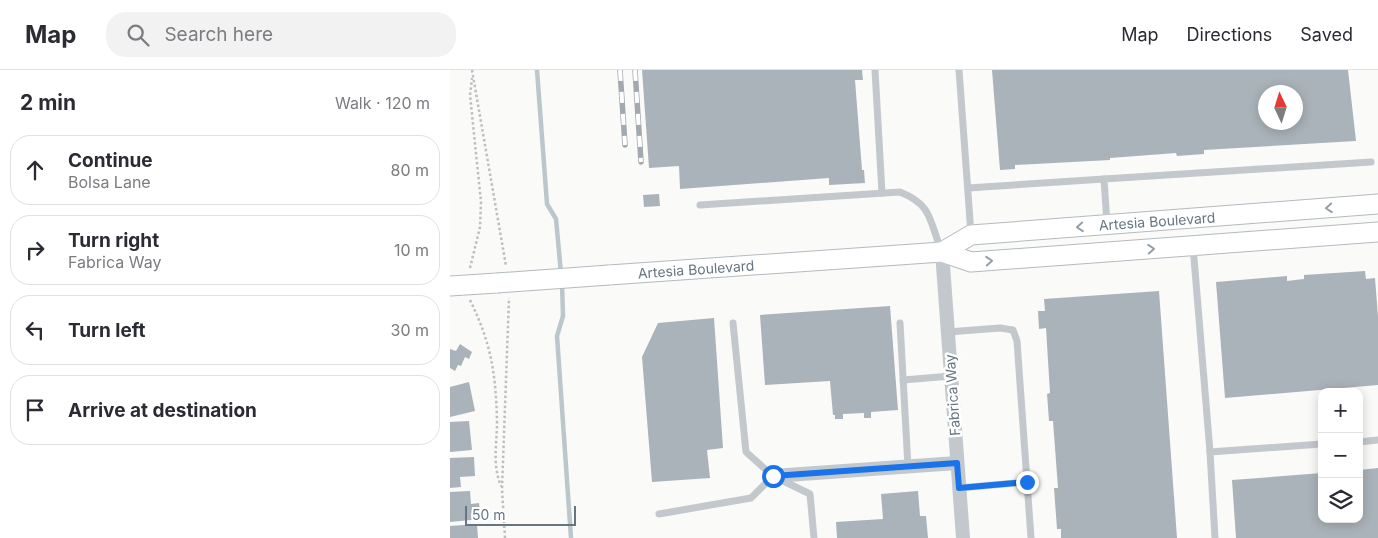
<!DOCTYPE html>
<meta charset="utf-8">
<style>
:root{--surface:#fff;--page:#f2f2f3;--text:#2b2b33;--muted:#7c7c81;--line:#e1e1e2}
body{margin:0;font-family:Inter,sans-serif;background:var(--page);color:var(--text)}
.controls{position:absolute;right:15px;bottom:15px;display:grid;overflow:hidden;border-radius:10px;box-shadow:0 2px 12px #0003}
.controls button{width:45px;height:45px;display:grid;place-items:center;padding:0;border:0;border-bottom:1px solid var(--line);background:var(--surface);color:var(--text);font:25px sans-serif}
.compass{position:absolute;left:808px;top:15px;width:45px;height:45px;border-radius:50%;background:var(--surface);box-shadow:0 2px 12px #0003;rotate:356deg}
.scale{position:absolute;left:15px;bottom:12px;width:111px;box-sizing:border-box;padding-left:5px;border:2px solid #657683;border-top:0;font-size:14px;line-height:18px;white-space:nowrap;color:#657683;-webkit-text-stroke:4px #fff;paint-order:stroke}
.stop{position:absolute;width:15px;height:15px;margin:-11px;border:4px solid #1a73e8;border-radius:50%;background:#fff}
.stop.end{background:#1a73e8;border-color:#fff;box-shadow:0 1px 5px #0008}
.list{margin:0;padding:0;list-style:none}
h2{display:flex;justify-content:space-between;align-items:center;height:65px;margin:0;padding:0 20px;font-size:21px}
h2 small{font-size:16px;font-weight:400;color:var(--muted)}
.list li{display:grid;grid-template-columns:32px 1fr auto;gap:15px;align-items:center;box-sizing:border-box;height:70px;margin:0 10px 10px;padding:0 10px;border:1px solid var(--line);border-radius:20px}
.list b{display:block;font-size:19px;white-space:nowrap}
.list p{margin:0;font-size:16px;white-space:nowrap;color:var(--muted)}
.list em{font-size:16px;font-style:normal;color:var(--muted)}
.icon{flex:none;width:28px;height:28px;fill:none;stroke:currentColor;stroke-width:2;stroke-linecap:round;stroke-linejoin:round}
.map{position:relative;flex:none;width:928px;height:468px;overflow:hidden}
header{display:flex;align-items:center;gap:30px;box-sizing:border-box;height:70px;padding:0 25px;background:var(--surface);border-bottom:1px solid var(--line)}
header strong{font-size:24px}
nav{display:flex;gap:28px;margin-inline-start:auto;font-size:18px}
.search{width:350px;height:45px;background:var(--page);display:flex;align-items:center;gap:12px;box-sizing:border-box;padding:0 18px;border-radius:20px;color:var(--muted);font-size:19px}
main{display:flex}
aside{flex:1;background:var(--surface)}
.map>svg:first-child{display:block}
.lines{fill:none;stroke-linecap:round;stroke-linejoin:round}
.stream{stroke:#bbc7cb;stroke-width:4.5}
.building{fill:#aab3b9;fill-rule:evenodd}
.secondary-casing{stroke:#b3babf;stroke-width:21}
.path{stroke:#bbbfc2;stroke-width:2.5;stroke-dasharray:2.5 2.5;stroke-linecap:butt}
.service{stroke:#c3c8cc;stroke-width:7}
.minor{stroke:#c3c8cc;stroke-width:14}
.secondary{stroke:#fff;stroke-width:19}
.rail-casing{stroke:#a2aab0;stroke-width:5.5}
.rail{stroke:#fff;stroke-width:4;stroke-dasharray:11;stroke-linecap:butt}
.secondary-bridge-casing{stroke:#b3babf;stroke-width:21;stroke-linecap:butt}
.secondary-bridge{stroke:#fff;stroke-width:19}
.oneway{stroke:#939fa8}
.route{stroke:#1a73e8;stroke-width:6}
.labels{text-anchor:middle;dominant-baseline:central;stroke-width:5;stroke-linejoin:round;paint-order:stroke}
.street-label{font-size:14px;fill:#657683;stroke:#fff}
</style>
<header>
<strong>Map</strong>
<div class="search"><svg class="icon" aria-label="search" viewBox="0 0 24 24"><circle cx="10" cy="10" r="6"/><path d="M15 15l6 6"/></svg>Search here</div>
<nav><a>Map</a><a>Directions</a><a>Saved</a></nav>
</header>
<main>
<aside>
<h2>2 min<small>Walk · 120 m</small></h2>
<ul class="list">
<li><svg class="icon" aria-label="ahead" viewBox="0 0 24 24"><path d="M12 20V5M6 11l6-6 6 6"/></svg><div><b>Continue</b><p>Bolsa Lane</p></div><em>80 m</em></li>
<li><svg class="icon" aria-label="right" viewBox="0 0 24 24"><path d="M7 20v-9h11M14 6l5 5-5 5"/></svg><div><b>Turn right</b><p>Fabrica Way</p></div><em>10 m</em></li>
<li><svg class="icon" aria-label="left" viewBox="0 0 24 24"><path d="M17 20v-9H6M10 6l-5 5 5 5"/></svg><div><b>Turn left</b></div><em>30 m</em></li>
<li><svg class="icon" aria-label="arrive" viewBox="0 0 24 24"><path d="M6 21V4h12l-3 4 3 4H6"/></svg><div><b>Arrive at destination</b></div></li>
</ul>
</aside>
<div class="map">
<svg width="928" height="468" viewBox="0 0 928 468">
<rect width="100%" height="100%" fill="#fafaf8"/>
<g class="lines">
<!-- stream -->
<g class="stream">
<polyline points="87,0 97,134 106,149 111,203"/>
<polyline points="112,213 113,246 107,266 121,468"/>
</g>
</g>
<!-- building -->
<g class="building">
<polygon points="192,0 412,0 413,10 405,10 412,100 414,100 415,113 379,115 379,108 230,119 229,96 199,98"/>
<path d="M542,0H898L906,71L754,80V84L727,86L726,83L660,88V90L565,95V99L550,100ZM816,22H846V52H816Z"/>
<polygon points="209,124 210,136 194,137 193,125"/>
<polygon points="915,201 916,209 925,208 928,247 928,315 775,328 766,212 837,206 837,211 854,209 854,205"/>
<polygon points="709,221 727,468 611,468 611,459 607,459 604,418 608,418 603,351 599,351 597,324 600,323 596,258 589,259 588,241 595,241 594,229"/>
<polygon points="440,236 448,340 421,342 421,348 414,348 414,343 393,344 393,349 385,349 385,345 383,345 380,311 315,315 310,245"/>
<polygon points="264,248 273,378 257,380 260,408 202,412 192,287 208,253"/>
<polygon points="10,274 22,282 19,289 15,287 11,296 8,295 5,301 0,298 0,279 6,281"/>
<polygon points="19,312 25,341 0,347 0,317"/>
<polygon points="19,351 22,380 0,382 0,352"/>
<polygon points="24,387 25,406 10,407 11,417 0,418 0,388"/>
<polygon points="928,398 928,468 786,468 782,410 872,403 872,449 909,449 909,400"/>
<polygon points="20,421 21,434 29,433 31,449 0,452 0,422"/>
<polygon points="468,421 470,446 476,446 478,468 387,468 386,452 433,449 431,424"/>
<polygon points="27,454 28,468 0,468 0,456"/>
</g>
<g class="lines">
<defs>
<g id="secondary">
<polyline points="492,182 521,165 928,134"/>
<polyline points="159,205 492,182 521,192 928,162"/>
<polyline points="0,216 47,213"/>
</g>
</defs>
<!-- secondary casing -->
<use href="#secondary" class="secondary-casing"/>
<!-- path -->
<g class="path">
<polyline points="22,0 56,196"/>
<polyline points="20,198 30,157 31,132 20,25 22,8"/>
<path d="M20,230C41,273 46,304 47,352C47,375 42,394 51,416"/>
<polyline points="55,468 52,419 59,228"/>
</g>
<!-- service -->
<g class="service">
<polyline points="425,0 432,123"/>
<polyline points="509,0 521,164"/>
<polyline points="518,118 654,109"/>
<path d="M250,135L450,122C482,135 479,149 491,180"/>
<polyline points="657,154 654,109 921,92"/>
<polyline points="743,176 760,382"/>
<polyline points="283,253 296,382 323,406 360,424 364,468"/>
<polyline points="450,253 458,397"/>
<polyline points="498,262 550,258 563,260 567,271 581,468"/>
<polyline points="453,310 501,306"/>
<polyline points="909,372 928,370"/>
<polyline points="509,418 577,412"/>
<polyline points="209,444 301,428 323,406"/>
<polyline points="765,468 760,382 872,374"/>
</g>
<!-- minor -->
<g class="minor">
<polyline points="492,182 513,468"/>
<polyline points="323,406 507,393"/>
</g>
<!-- secondary -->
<use href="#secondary" class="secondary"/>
<defs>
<g id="rail">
<polyline points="170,0 175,75"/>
<polyline points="185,0 191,92"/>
</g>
</defs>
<!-- rail casing -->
<use href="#rail" class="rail-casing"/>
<!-- rail -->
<use href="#rail" class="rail"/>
<defs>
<polyline id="secondary-bridge" points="47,213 159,205"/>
</defs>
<!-- secondary-bridge casing -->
<use href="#secondary-bridge" class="secondary-bridge-casing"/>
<!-- secondary-bridge -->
<use href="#secondary-bridge" class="secondary-bridge"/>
</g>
<!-- one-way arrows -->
<defs><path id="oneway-chevron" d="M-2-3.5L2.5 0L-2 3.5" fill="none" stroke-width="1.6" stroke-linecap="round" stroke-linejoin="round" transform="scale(1.25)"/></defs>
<g class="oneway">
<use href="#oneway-chevron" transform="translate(879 138) rotate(176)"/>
<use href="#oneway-chevron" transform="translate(630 157) rotate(176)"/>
<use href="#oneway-chevron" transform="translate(701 179) rotate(-4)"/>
<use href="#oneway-chevron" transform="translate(539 191) rotate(-4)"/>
</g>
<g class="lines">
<!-- route -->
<polyline class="route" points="323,406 507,393 509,418 577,412"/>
</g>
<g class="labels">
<!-- street labels -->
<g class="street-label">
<text transform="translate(707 151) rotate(-4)">Artesia Boulevard</text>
<text transform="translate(246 199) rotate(-4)">Artesia Boulevard</text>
<text transform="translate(502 325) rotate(-94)">Fabrica Way</text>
</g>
</g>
</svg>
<div class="controls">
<button>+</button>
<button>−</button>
<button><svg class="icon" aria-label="layers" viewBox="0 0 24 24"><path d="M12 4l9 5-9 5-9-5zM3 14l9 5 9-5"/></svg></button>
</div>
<svg class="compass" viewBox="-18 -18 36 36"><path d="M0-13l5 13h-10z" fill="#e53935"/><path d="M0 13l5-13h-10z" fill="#7c7c81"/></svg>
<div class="scale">50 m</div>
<div class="stop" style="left:323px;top:406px"></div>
<div class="stop end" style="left:577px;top:412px"></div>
</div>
</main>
